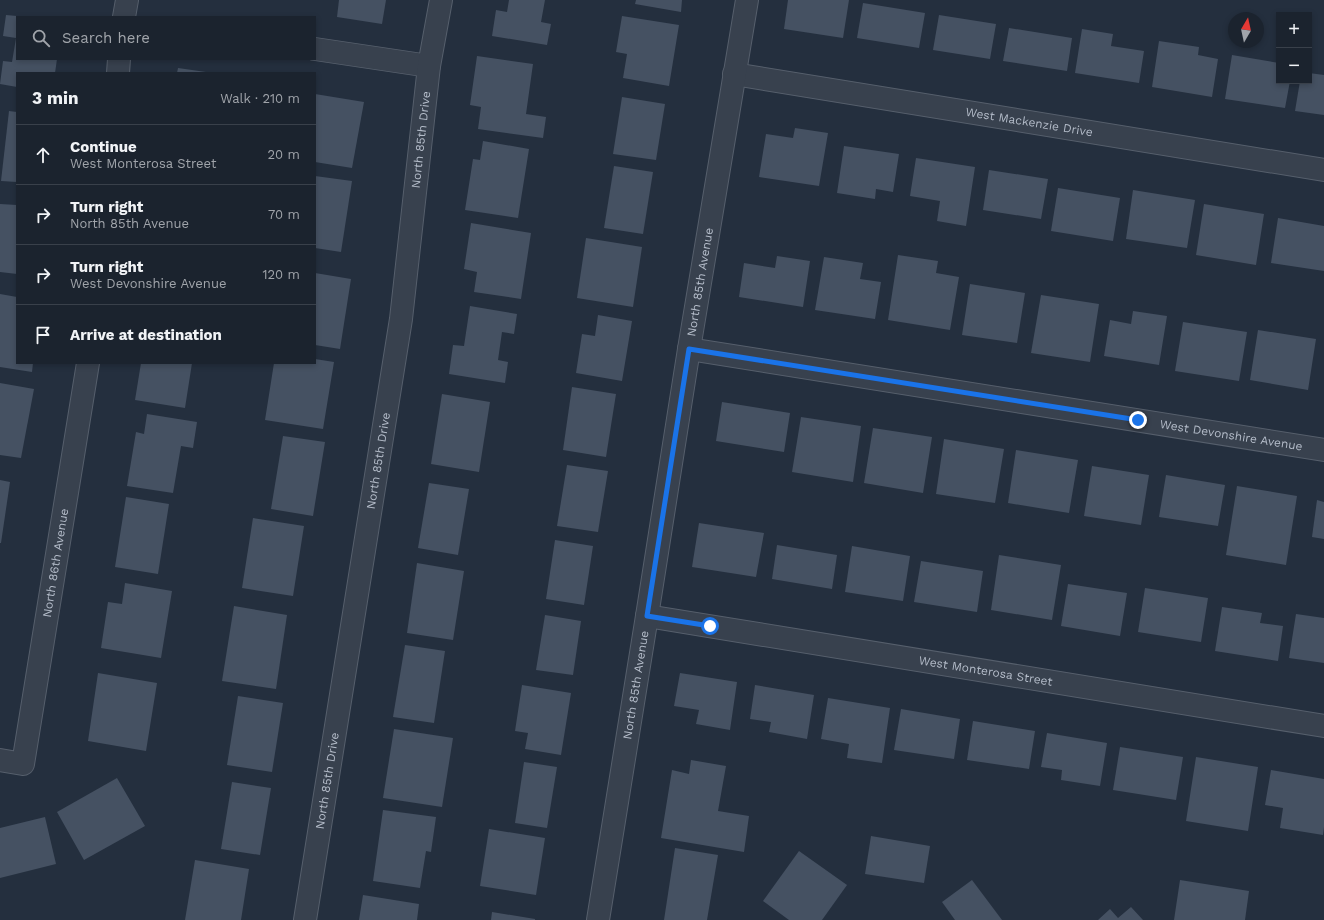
<!DOCTYPE html>
<meta charset="utf-8">
<style>
:root{--surface:#1b232e;--page:#242b36;--text:#f1f3f6;--muted:#a0a4aa;--line:#39404a}
body{margin:0;font-family:"Work Sans",sans-serif;background:var(--page);color:var(--text)}
.controls{position:absolute;right:12px;top:12px;display:grid;overflow:hidden;border-radius:0px;box-shadow:0 2px 6px #0003}
.controls button{width:36px;height:36px;display:grid;place-items:center;padding:0;border:0;border-bottom:1px solid var(--line);background:var(--surface);color:var(--text);font:20px sans-serif}
.compass{position:absolute;left:1228px;top:12px;width:36px;height:36px;border-radius:50%;background:var(--surface);box-shadow:0 2px 6px #0003;rotate:9deg}
.stop{position:absolute;width:12px;height:12px;margin:-9px;border:3px solid #1a73e8;border-radius:50%;background:#fff}
.stop.end{background:#1a73e8;border-color:#fff;box-shadow:0 1px 4px #0008}
.list{margin:0;padding:0;list-style:none}
h2{display:flex;justify-content:space-between;align-items:center;height:52px;margin:0;padding:0 16px;font-size:17px}
h2 small{font-size:13px;font-weight:400;color:var(--muted)}
.list li{display:grid;grid-template-columns:26px 1fr auto;gap:12px;align-items:center;box-sizing:border-box;height:60px;padding:0 16px;border-top:1px solid var(--line)}
.list b{display:block;font-size:15px;white-space:nowrap}
.list p{margin:0;font-size:13px;white-space:nowrap;color:var(--muted)}
.list em{font-size:13px;font-style:normal;color:var(--muted)}
.icon{flex:none;width:22px;height:22px;fill:none;stroke:currentColor;stroke-width:2;stroke-linecap:round;stroke-linejoin:round}
.map{position:relative;flex:none;width:1324px;height:920px;overflow:hidden}
.search{position:absolute;background:var(--surface);box-shadow:0 2px 6px #0003;left:16px;top:16px;width:300px;height:44px;display:flex;align-items:center;gap:10px;box-sizing:border-box;padding:0 14px;border-radius:0px;color:var(--muted);font-size:15px}
.panel{position:absolute;background:var(--surface);box-shadow:0 2px 6px #0003;left:16px;top:72px;width:300px;height:292px;border-radius:0px}
.map>svg:first-child{display:block}
.building{fill:#455162}
.lines{fill:none;stroke-linecap:round;stroke-linejoin:round}
.minor-casing{stroke:#565f6c;stroke-width:24}
.minor{stroke:#38414e;stroke-width:22}
.route{stroke:#1a73e8;stroke-width:5}
.labels{text-anchor:middle;dominant-baseline:central;stroke-width:3.5;stroke-linejoin:round;paint-order:stroke}
.street-label{font-size:12px;fill:#b4bcc9;stroke:#1d2633}
</style>
<div class="map">
<svg width="1324" height="920" viewBox="0 0 1324 920">
<rect width="100%" height="100%" fill="#242f3e"/>
<!-- building -->
<g class="building">
<polygon points="339,0 386,0 382,24 337,17"/>
<polygon points="509,0 545,0 541,22 551,24 547,45 492,36 496,10 507,12"/>
<polygon points="636,0 682,0 681,12 635,4"/>
<polygon points="788,0 849,0 843,38 784,29"/>
<polygon points="863,3 925,13 919,48 857,38"/>
<polygon points="6,15 17,16 17,59 57,59 55,73 17,73 17,87 0,84 3,61 12,62 16,38 3,36"/>
<polygon points="939,15 996,24 990,59 933,50"/>
<polygon points="622,16 679,25 669,86 623,78 627,54 616,52"/>
<polygon points="1009,28 1072,38 1067,71 1003,61"/>
<polygon points="1082,29 1113,34 1111,46 1144,51 1139,83 1075,73"/>
<polygon points="1159,41 1199,47 1198,55 1218,59 1212,97 1152,87"/>
<polygon points="1232,55 1279,63 1279,81 1290,81 1285,108 1225,99"/>
<polygon points="477,56 533,64 526,114 546,117 543,138 478,129 481,107 470,105"/>
<polygon points="178,68 206,72 206,73 177,73"/>
<polygon points="1309,73 1324,75 1324,115 1295,111 1300,81 1309,81"/>
<polygon points="315,94 364,102 352,168 315,162"/>
<polygon points="622,97 665,104 656,160 613,154"/>
<polygon points="9,111 17,112 17,182 1,181"/>
<polygon points="795,128 828,133 819,186 759,177 766,134 793,138"/>
<polygon points="483,141 529,149 518,218 465,210 473,159 480,160"/>
<polygon points="844,146 899,154 893,192 876,189 875,199 837,193"/>
<polygon points="916,158 975,167 966,226 937,221 940,201 910,196"/>
<polygon points="614,166 653,172 643,234 604,228"/>
<polygon points="989,170 1048,179 1041,219 983,210"/>
<polygon points="315,176 352,181 341,252 315,248"/>
<polygon points="1058,188 1120,198 1113,241 1051,231"/>
<polygon points="1133,190 1195,200 1187,248 1126,239"/>
<polygon points="0,204 17,205 17,274 0,272"/>
<polygon points="1204,204 1264,214 1256,265 1196,255"/>
<polygon points="1278,218 1324,226 1324,271 1271,263"/>
<polygon points="471,223 531,233 521,299 474,292 477,272 464,269"/>
<polygon points="586,238 642,247 633,307 577,298"/>
<polygon points="898,255 938,261 936,273 959,277 950,330 888,320"/>
<polygon points="777,256 810,261 803,307 739,297 744,263 775,268"/>
<polygon points="824,257 863,263 860,279 881,282 875,319 815,310"/>
<polygon points="315,273 351,279 340,349 315,345"/>
<polygon points="970,284 1025,293 1017,343 962,335"/>
<polygon points="0,294 17,297 17,363 33,363 32,372 0,367"/>
<polygon points="1041,295 1099,304 1090,362 1031,353"/>
<polygon points="470,306 517,314 514,334 502,332 498,360 508,362 505,383 449,374 453,345 464,346"/>
<polygon points="1133,311 1167,316 1159,365 1104,356 1110,320 1131,324"/>
<polygon points="598,315 632,321 622,381 576,373 582,334 595,336"/>
<polygon points="1183,322 1247,332 1239,381 1175,371"/>
<polygon points="1258,330 1316,339 1308,390 1250,380"/>
<polygon points="315,359 334,362 323,429 265,420 274,363 315,363"/>
<polygon points="141,363 192,363 185,408 135,400"/>
<polygon points="0,383 34,389 21,458 0,455"/>
<polygon points="572,387 616,394 606,457 563,450"/>
<polygon points="442,394 490,402 479,472 431,464"/>
<polygon points="722,402 790,413 784,452 716,441"/>
<polygon points="147,414 197,422 193,448 181,446 173,493 127,486 136,432 144,434"/>
<polygon points="801,417 861,426 853,482 792,472"/>
<polygon points="873,428 932,437 923,493 864,483"/>
<polygon points="283,436 325,442 313,516 271,509"/>
<polygon points="944,439 1004,449 995,503 936,494"/>
<polygon points="1016,450 1078,460 1069,513 1008,503"/>
<polygon points="567,465 608,471 598,532 557,526"/>
<polygon points="1092,466 1149,475 1141,525 1084,516"/>
<polygon points="1166,475 1225,485 1218,526 1159,517"/>
<polygon points="0,480 10,482 1,543 0,543"/>
<polygon points="429,483 469,489 458,555 418,548"/>
<polygon points="1237,486 1297,496 1286,565 1226,555"/>
<polygon points="126,497 169,504 158,574 115,567"/>
<polygon points="1317,500 1324,502 1324,539 1312,537"/>
<polygon points="253,518 304,526 293,596 242,588"/>
<polygon points="699,523 764,533 756,577 692,567"/>
<polygon points="555,540 593,546 584,605 546,599"/>
<polygon points="777,545 837,555 832,589 772,579"/>
<polygon points="852,546 910,556 903,601 845,592"/>
<polygon points="999,555 1061,565 1052,620 991,610"/>
<polygon points="921,561 983,571 977,612 914,602"/>
<polygon points="417,563 464,571 453,640 407,633"/>
<polygon points="125,583 172,591 161,658 101,648 108,602 122,604"/>
<polygon points="1068,584 1127,593 1120,636 1061,626"/>
<polygon points="1145,588 1208,598 1201,642 1138,632"/>
<polygon points="234,606 287,615 276,689 222,681"/>
<polygon points="1222,607 1262,613 1260,623 1283,626 1278,661 1215,651"/>
<polygon points="1296,614 1324,618 1324,663 1289,658"/>
<polygon points="545,615 581,621 573,675 536,670"/>
<polygon points="405,645 445,651 434,723 393,717"/>
<polygon points="98,673 157,683 146,751 88,741"/>
<polygon points="680,673 737,682 730,730 696,724 699,710 674,706"/>
<polygon points="522,685 571,693 561,755 525,749 528,733 515,731"/>
<polygon points="755,685 814,695 807,739 769,732 771,722 750,719"/>
<polygon points="238,696 283,703 272,772 227,765"/>
<polygon points="828,698 890,708 882,763 847,758 849,744 821,739"/>
<polygon points="901,709 960,719 954,759 894,750"/>
<polygon points="973,721 1035,731 1029,769 967,760"/>
<polygon points="394,729 453,738 442,807 383,798"/>
<polygon points="1047,733 1107,743 1100,786 1061,780 1062,770 1041,767"/>
<polygon points="1120,747 1183,757 1176,800 1113,790"/>
<polygon points="1196,757 1258,767 1248,831 1186,821"/>
<polygon points="691,760 726,766 718,811 749,816 744,852 661,838 672,770 689,774"/>
<polygon points="524,762 557,767 547,828 515,823"/>
<polygon points="1271,770 1324,779 1324,827 1323,835 1280,828 1283,808 1265,805"/>
<polygon points="117,778 145,826 84,860 57,812"/>
<polygon points="232,782 271,788 260,855 221,849"/>
<polygon points="383,810 436,817 431,852 426,851 420,888 373,881"/>
<polygon points="45,817 56,864 0,878 0,828"/>
<polygon points="489,829 545,838 536,895 480,886"/>
<polygon points="871,836 930,846 924,883 865,874"/>
<polygon points="675,848 718,855 707,920 664,920"/>
<polygon points="799,851 847,885 822,920 789,920 763,901"/>
<polygon points="195,860 249,869 241,920 185,920"/>
<polygon points="972,880 1002,920 955,920 942,902"/>
<polygon points="1180,880 1249,891 1245,920 1174,920"/>
<polygon points="363,895 419,904 417,920 359,920"/>
<polygon points="1131,907 1143,920 1098,920 1110,909 1118,918"/>
<polygon points="492,912 535,919 535,920 491,920"/>
</g>
<g class="lines">
<defs>
<g id="minor">
<polyline points="124,17 127,0"/>
<polyline points="315,49 429,66"/>
<polyline points="118,73 119,59"/>
<path id="s1" d="M734,74L1324,170"/>
<path id="s2" d="M689,349L1324,450"/>
<path id="s3" d="M647,616L1324,726"/>
<path id="s4" d="M0,760L23,764L88,363"/>
<path id="s5" d="M305,920L401,319L429,66L441,0"/>
<path id="s6" d="M598,920L647,616L689,349L747,0"/>
</g>
</defs>
<!-- minor casing -->
<use href="#minor" class="minor-casing"/>
<!-- minor -->
<use href="#minor" class="minor"/>
</g>
<g class="lines">
<!-- route -->
<polyline class="route" points="710,626 647,616 689,349 1138,420"/>
</g>
<g class="labels">
<!-- street labels -->
<g class="street-label">
<text stroke="none"><textPath href="#s1" startOffset="299">West Mackenzie Drive</textPath></text>
<text stroke="none"><textPath href="#s5" startOffset="789">North 85th Drive</textPath></text>
<text stroke="none"><textPath href="#s6" startOffset="646">North 85th Avenue</textPath></text>
<text stroke="none"><textPath href="#s2" startOffset="549">West Devonshire Avenue</textPath></text>
<text stroke="none"><textPath href="#s5" startOffset="465">North 85th Drive</textPath></text>
<text stroke="none"><textPath href="#s4" startOffset="227">North 86th Avenue</textPath></text>
<text stroke="none"><textPath href="#s3" startOffset="343">West Monterosa Street</textPath></text>
<text stroke="none"><textPath href="#s6" startOffset="238">North 85th Avenue</textPath></text>
<text stroke="none"><textPath href="#s5" startOffset="141">North 85th Drive</textPath></text>
</g>
</g>
</svg>
<div class="controls">
<button>+</button>
<button>−</button>
</div>
<svg class="compass" viewBox="-18 -18 36 36"><path d="M0-13l5 13h-10z" fill="#e53935"/><path d="M0 13l5-13h-10z" fill="#a0a4aa"/></svg>
<div class="stop" style="left:710px;top:626px"></div>
<div class="stop end" style="left:1138px;top:420px"></div>
<div class="search"><svg class="icon" aria-label="search" viewBox="0 0 24 24"><circle cx="10" cy="10" r="6"/><path d="M15 15l6 6"/></svg>Search here</div>
<section class="panel">
<h2>3 min<small>Walk · 210 m</small></h2>
<ul class="list">
<li><svg class="icon" aria-label="ahead" viewBox="0 0 24 24"><path d="M12 20V5M6 11l6-6 6 6"/></svg><div><b>Continue</b><p>West Monterosa Street</p></div><em>20 m</em></li>
<li><svg class="icon" aria-label="right" viewBox="0 0 24 24"><path d="M7 20v-9h11M14 6l5 5-5 5"/></svg><div><b>Turn right</b><p>North 85th Avenue</p></div><em>70 m</em></li>
<li><svg class="icon" aria-label="right" viewBox="0 0 24 24"><path d="M7 20v-9h11M14 6l5 5-5 5"/></svg><div><b>Turn right</b><p>West Devonshire Avenue</p></div><em>120 m</em></li>
<li><svg class="icon" aria-label="arrive" viewBox="0 0 24 24"><path d="M6 21V4h12l-3 4 3 4H6"/></svg><div><b>Arrive at destination</b></div></li>
</ul>
</section>
</div>
